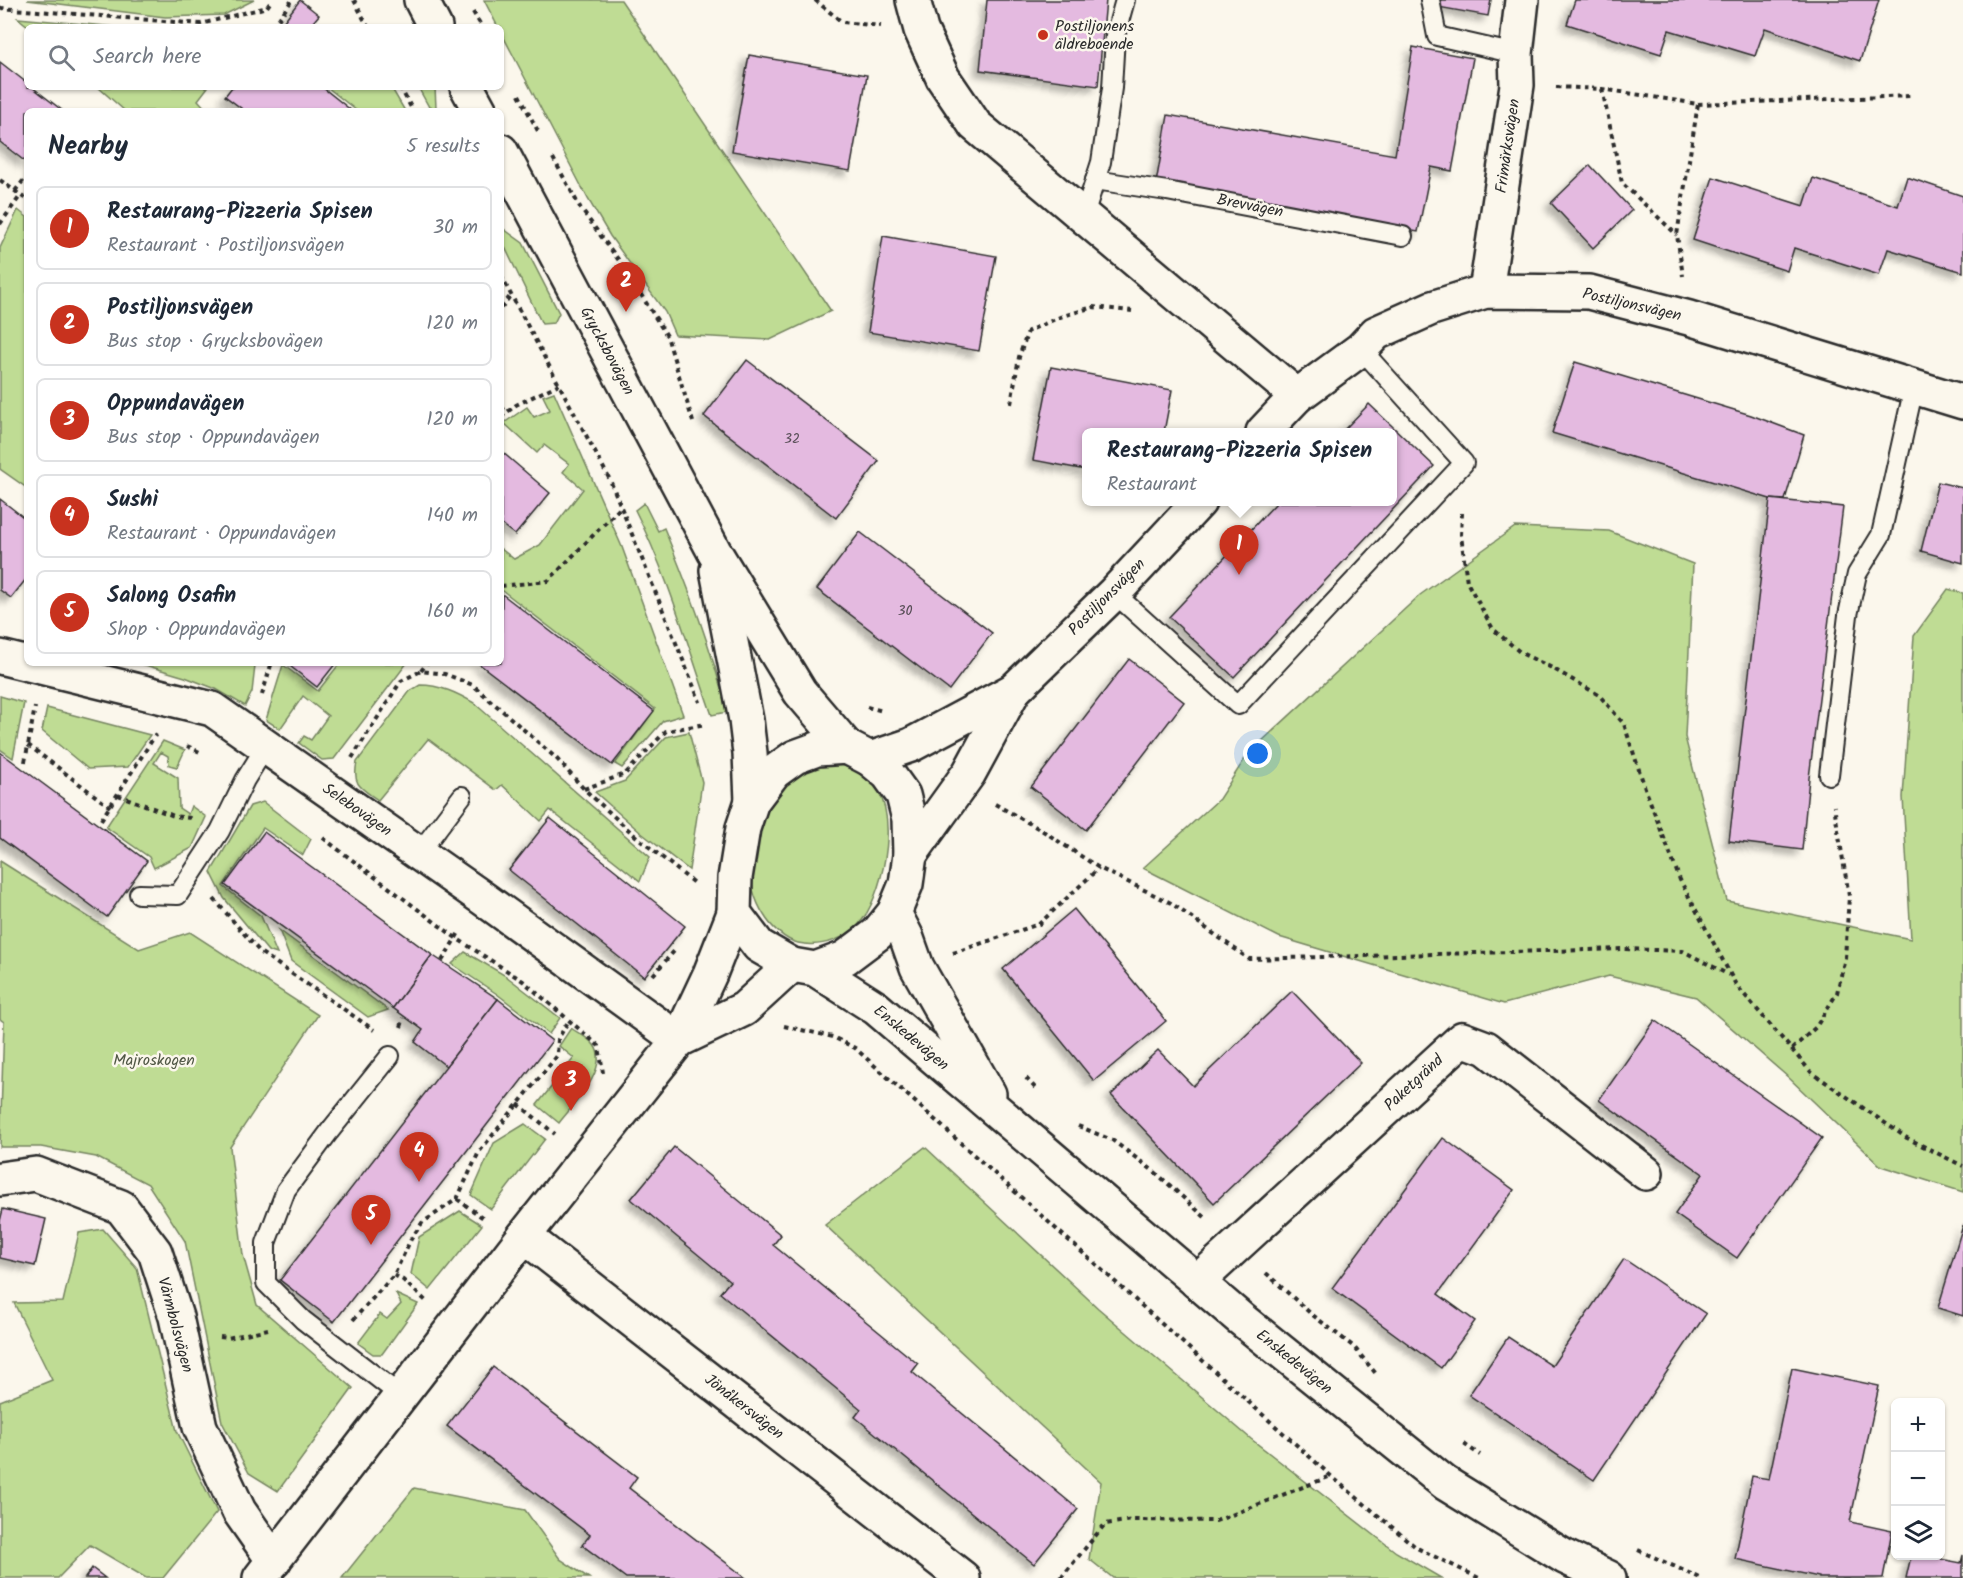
<!DOCTYPE html>
<meta charset="utf-8">
<style>
:root{--surface:#fff;--page:#f2f2f3;--text:#1f2937;--muted:#747a83;--line:#e0e1e3;--accent:#c8321e}
body{margin:0;font-family:Kalam,sans-serif;background:var(--page);color:var(--text)}
.controls{position:absolute;right:18px;bottom:18px;display:grid;overflow:hidden;border-radius:9px;box-shadow:0 2px 4px #0004}
.controls button{width:54px;height:54px;display:grid;place-items:center;padding:0;border:0;border-bottom:2px solid var(--line);background:var(--surface);color:var(--text);font:30px sans-serif}
.you{position:absolute;left:1258px;top:754px;width:21px;height:21px;margin:-15px;border:4px solid #fff;border-radius:50%;background:#1a73e8;box-shadow:0 0 0 9px #1a73e833}
.badge{display:grid;place-items:center;width:39px;height:39px;border-radius:50%;background:var(--accent);color:#fff;font-size:20px;font-weight:700}
.pin{position:absolute;translate:-50% -50px;filter:drop-shadow(0 2px 3px #0008)}
.pin::after{content:'';position:absolute;top:32px;width:21px;height:18px;background:inherit;clip-path:polygon(0 0,100% 0,50% 100%)}
.popup{position:absolute;left:1082px;top:428px;width:315px;height:78px;box-sizing:border-box;display:grid;place-content:center;border-radius:9px;background:var(--surface);filter:drop-shadow(0 2px 4px #0005);font-size:20px;white-space:nowrap;color:var(--muted)}
.popup b{font-size:22px;color:var(--text)}
.popup::after{content:'';position:absolute;left:50%;top:100%;margin-left:-12px;border:12px solid transparent;border-top-color:var(--surface)}
.list{margin:0;padding:0;list-style:none}
h2{display:flex;justify-content:space-between;align-items:center;height:78px;margin:0;padding:0 24px;font-size:26px}
h2 small{font-size:20px;font-weight:400;color:var(--muted)}
.list li{display:grid;grid-template-columns:39px 1fr auto;gap:18px;align-items:center;box-sizing:border-box;height:84px;margin:0 12px 12px;padding:0 12px;border:2px solid var(--line);border-radius:9px}
.list b{display:block;font-size:22px;white-space:nowrap}
.list p{margin:0;font-size:20px;white-space:nowrap;color:var(--muted)}
.list em{font-size:20px;font-style:normal;color:var(--muted)}
.icon{flex:none;width:33px;height:33px;fill:none;stroke:currentColor;stroke-width:2;stroke-linecap:round;stroke-linejoin:round}
.map{position:relative;flex:none;width:1963px;height:1578px;overflow:hidden}
.search{position:absolute;background:var(--surface);box-shadow:0 2px 4px #0004;left:24px;top:24px;width:480px;height:66px;display:flex;align-items:center;gap:15px;box-sizing:border-box;padding:0 21px;border-radius:9px;color:var(--muted);font-size:22px}
.panel{position:absolute;background:var(--surface);box-shadow:0 2px 4px #0004;left:24px;top:108px;width:480px;height:558px;border-radius:9px}
.map>svg:first-child{display:block}
.green{fill:#bfdc94;stroke:#758460;stroke-width:1.5}
.building{fill:#e4bae0;stroke:#2b2b2b;stroke-width:1.5;filter:url(#shadow)}
.lines{fill:none;stroke-linecap:round;stroke-linejoin:round}
.lane-casing{stroke:#2b2b2b;stroke-width:22}
.street-casing{stroke:#2b2b2b;stroke-width:38}
.secondary-casing{stroke:#2b2b2b;stroke-width:38}
.path{stroke:#2b2b2b;stroke-width:4;stroke-dasharray:4.5 4.5;stroke-linecap:butt}
.lane{stroke:#fbf7ec;stroke-width:18}
.street{stroke:#fbf7ec;stroke-width:33}
.secondary{stroke:#fbf7ec;stroke-width:33}
.poi-dot{fill:#c8321e;stroke:#fbf7ec;stroke-width:2}
.labels{text-anchor:middle;dominant-baseline:central;stroke-width:5;stroke-linejoin:round;paint-order:stroke}
.number-label{font-size:14px;fill:#594f58}
.poi-label{font-size:16px;fill:#2b2b2b;stroke:#fbf7ec;text-anchor:start}
.street-label{font-size:16px;fill:#2b2b2b;stroke:#fbf7ec}
.park-label{font-size:16px;fill:#505745;stroke:#fbf7ec}
</style>
<div class="map">
<svg width="1963" height="1578" viewBox="0 0 1963 1578">
<defs>
<filter id="shadow"><feDropShadow dx="-5.5" dy="5.5" stdDeviation="3" flood-color="#0004"/></filter>
</defs>
<rect width="100%" height="100%" fill="#fbf7ec"/>
<filter id="ink" filterUnits="userSpaceOnUse"><feTurbulence type="fractalNoise" baseFrequency=".0167" numOctaves="2"/><feDisplacementMap in="SourceGraphic" scale="12" xChannelSelector="R" yChannelSelector="G"/><feConvolveMatrix kernelMatrix="1 2 1 2 8 2 1 2 1" color-interpolation-filters="sRGB"/></filter>
<g filter="url(#ink)">
<!-- green -->
<g class="green">
<polygon points="27,0 254,0 224,15 165,17"/>
<polygon points="484,0 621,0 831,311 770,340 675,335 665,312 610,236 588,199 501,32 501,27 498,27"/>
<polygon points="18,18 117,27 29,27"/>
<polygon points="98,87 208,87 198,100 208,111 125,111"/>
<polygon points="327,87 391,87 405,111 357,111"/>
<polygon points="418,87 435,87 436,108 429,107"/>
<polygon points="18,210 27,217 27,488 0,469 0,248"/>
<polygon points="501,227 523,243 559,313 554,323 542,324 501,239"/>
<polygon points="554,392 622,547 683,715 663,721 622,768 615,764 655,709 503,591 501,593 501,549 514,559 540,545 583,489 563,472 569,464 544,445 537,453 504,423 527,407 534,417 550,410 543,396"/>
<path d="M644,503L658,531L664,528C689,589 712,649 727,712L712,715C688,646 668,575 635,510Z"/>
<polygon points="1515,527 1609,531 1693,564 1685,737 1727,901 1911,939 1903,797 1914,636 1948,589 1963,593 1963,1192 1881,1166 1789,1078 1696,997 1609,976 1504,1004 1279,937 1143,868 1219,799 1248,754 1420,595"/>
<polygon points="138,663 253,663 255,666 252,692 245,706 216,689 185,677"/>
<polygon points="340,663 407,663 334,759 322,760 299,743 304,736 311,740 328,716 303,696 280,729 266,720 283,665 318,691"/>
<path d="M420,685C440,685 457,693 474,703L650,857L640,881L550,810L541,821L502,785L496,790L428,739L378,800C361,788 352,786 357,762L410,691Z"/>
<polygon points="0,696 24,703 13,758 0,749"/>
<polygon points="47,708 150,735 128,767 88,769 42,731"/>
<polygon points="689,732 702,782 689,870 640,832 595,792 625,781 666,737"/>
<polygon points="163,741 185,750 177,767 169,765 168,756 161,752 154,763 178,778 179,808 188,814 191,806 206,817 192,848 154,868 149,857 106,827"/>
<path d="M830,762C844,766 856,768 868,778C902,806 885,887 863,919C850,939 821,948 798,943C785,940 771,927 764,915C760,909 755,897 753,890C749,865 764,804 782,786C795,772 812,767 830,762Z"/>
<polygon points="263,802 311,839 303,855 263,828 223,886 261,916 277,954 268,951 224,898 211,872 250,806"/>
<polygon points="0,861 139,949 190,932 318,1015 230,1147 243,1255 257,1305 353,1388 278,1491 249,1473 222,1422 185,1241 148,1184 96,1157 41,1147 0,1147 4,1022 0,1019"/>
<polygon points="279,930 388,1010 368,1017 291,961"/>
<polygon points="465,952 506,976 560,1018 549,1034 497,994 452,964"/>
<path d="M571,1028C578,1033 589,1038 594,1045C611,1068 572,1106 559,1123L537,1105L574,1058L559,1046Z"/>
<polygon points="525,1124 545,1139 491,1209 471,1195 494,1143"/>
<polygon points="925,1147 1098,1308 1251,1439 1396,1552 1441,1578 1113,1578 1089,1559 1101,1482 825,1225"/>
<polygon points="460,1211 482,1225 430,1290 411,1274 419,1237"/>
<polygon points="103,1229 137,1268 177,1431 217,1512 163,1578 146,1578 90,1545 58,1578 0,1578 0,1401 52,1380 14,1303 63,1302 79,1233"/>
<polygon points="396,1294 418,1304 382,1354 373,1354 358,1343 380,1314 387,1319 401,1304"/>
<polygon points="414,1488 525,1510 560,1559 589,1578 342,1578"/>
</g>
<!-- building -->
<g class="building">
<polygon points="300,0 319,15 309,27 291,27 284,21"/>
<polygon points="987,0 1106,0 1098,86 980,70"/>
<polygon points="1439,0 1491,0 1488,16 1438,7"/>
<polygon points="1575,0 1879,0 1860,61 1765,28 1755,56 1669,30 1661,54 1567,24"/>
<polygon points="1413,47 1473,58 1452,171 1431,167 1418,232 1156,183 1168,115 1395,155"/>
<polygon points="749,55 867,75 850,171 732,151"/>
<polygon points="0,62 27,83 27,87 32,87 63,111 27,111 27,163 0,142"/>
<polygon points="232,87 322,87 352,111 245,111 225,96"/>
<polygon points="1590,165 1632,210 1593,248 1551,203"/>
<polygon points="1713,177 1804,206 1813,178 1898,206 1907,177 1963,196 1963,272 1888,249 1879,275 1794,248 1787,271 1693,240"/>
<polygon points="883,236 996,256 979,351 868,332"/>
<polygon points="747,360 879,461 836,518 704,416"/>
<polygon points="1575,362 1751,415 1804,435 1785,500 1770,499 1552,433"/>
<polygon points="1051,367 1172,390 1164,432 1086,432 1086,470 1033,460"/>
<polygon points="1369,404 1434,466 1234,677 1169,617 1277,502 1392,502 1392,432 1342,432"/>
<polygon points="501,451 550,493 515,535 501,524"/>
<polygon points="1938,482 1963,488 1963,563 1921,551"/>
<polygon points="0,499 27,520 27,578 11,598 0,590"/>
<polygon points="1770,499 1843,507 1809,778 1802,850 1729,841"/>
<polygon points="860,532 992,633 949,690 817,589"/>
<polygon points="502,594 654,711 612,765 478,663 501,663"/>
<polygon points="1129,659 1184,702 1086,830 1031,787"/>
<polygon points="286,663 336,663 317,687"/>
<polygon points="0,752 147,861 107,917 0,838"/>
<polygon points="550,818 685,926 644,977 509,870"/>
<polygon points="264,832 432,955 393,1008 225,885"/>
<polygon points="1074,909 1166,1021 1094,1081 1003,969"/>
<polygon points="432,955 498,999 446,1066 415,1042 423,1030 393,1008"/>
<polygon points="1292,991 1361,1063 1214,1203 1111,1095 1158,1050 1193,1086"/>
<polygon points="498,999 552,1041 334,1322 280,1280"/>
<polygon points="1655,1020 1822,1138 1737,1258 1675,1214 1703,1174 1599,1100"/>
<polygon points="1443,1138 1514,1190 1438,1294 1475,1321 1441,1368 1332,1288"/>
<polygon points="674,1147 781,1235 773,1245 918,1364 912,1372 1078,1509 1034,1564 855,1417 861,1409 720,1293 730,1281 631,1199"/>
<polygon points="3,1209 46,1219 35,1266 0,1258 0,1221"/>
<polygon points="1963,1225 1963,1316 1938,1308"/>
<polygon points="1624,1259 1706,1314 1594,1480 1469,1395 1508,1337 1552,1366"/>
<polygon points="493,1367 637,1477 629,1488 746,1578 626,1578 582,1545 590,1535 447,1426"/>
<polygon points="1792,1368 1879,1386 1850,1522 1892,1531 1883,1578 1819,1578 1819,1577 1735,1559 1752,1476 1769,1479"/>
<polygon points="1963,1555 1963,1578 1906,1578 1911,1556 1925,1556 1961,1563"/>
<polygon points="92,1568 105,1578 85,1578"/>
</g>
<g class="lines">
<defs>
<g id="lane">
<polyline points="1430,0 1437,36 1516,54"/>
<polyline points="1095,180 1167,191 1403,236"/>
<polyline points="1084,215 1101,162 1112,88 1115,36 1125,0"/>
<polyline points="1114,593 1238,705 1464,463 1361,349"/>
<polyline points="1829,775 1848,615 1857,574 1881,535 1914,387"/>
<polyline points="419,853 462,796"/>
<polyline points="139,894 178,895 220,831 245,780 266,746"/>
<polyline points="390,1056 329,1132 286,1190 266,1243 266,1283 303,1320 401,1396"/>
</g>
<g id="street">
<polyline points="913,0 921,30 943,78 975,125 1297,396"/>
<polyline points="1486,291 1517,85 1516,54 1522,0"/>
<polyline points="1263,432 1297,396 1361,349 1376,333 1432,308 1486,291 1589,292 1689,318 1963,402"/>
<polyline points="0,657 212,709 481,897 679,1040"/>
<polyline points="870,759 911,745 1014,690"/>
<polyline points="910,855 969,773 1014,690 1114,593 1199,502"/>
<polyline points="679,1040 744,1009 792,965"/>
<polyline points="0,1179 36,1174 121,1207 155,1252 176,1317 200,1427 239,1511 274,1561"/>
<polyline points="524,1236 963,1578"/>
<polyline points="1197,1282 1462,1039 1486,1048 1646,1173"/>
<polyline points="260,1578 524,1236 679,1040 710,974 734,913"/>
</g>
<g id="secondary">
<polyline points="421,0 435,27"/>
<polyline points="467,87 480,111"/>
<polyline points="501,151 714,551 800,692 847,747"/>
<polyline points="717,570 746,720 750,753 752,801"/>
<polyline points="894,913 906,936 917,967 989,1094"/>
<polyline points="815,969 845,958 877,934 894,913 906,884 910,855 909,819 903,795 888,774 870,759 847,747 817,749 795,757 774,772 752,801 743,828 735,878 734,913 759,946 792,965 815,969 876,1008 1241,1319 1445,1483 1565,1557 1609,1578"/>
</g>
</defs>
<!-- lane casing -->
<use href="#lane" class="lane-casing"/>
<!-- street casing -->
<use href="#street" class="street-casing"/>
<!-- secondary casing -->
<use href="#secondary" class="secondary-casing"/>
<!-- path -->
<g class="path">
<polyline points="354,0 368,27"/>
<polyline points="815,0 842,22 881,26"/>
<polyline points="0,8 201,24 267,7 272,0"/>
<polyline points="473,12 482,27"/>
<polyline points="273,27 290,3 286,0"/>
<polyline points="400,87 413,111"/>
<polyline points="1556,87 1602,89 1698,104 1677,235 1683,276"/>
<polyline points="1602,89 1622,183 1677,235"/>
<polyline points="519,95 539,133"/>
<polyline points="1698,104 1912,96"/>
<polyline points="553,158 581,209 623,266 667,336 693,422"/>
<polyline points="0,180 27,200"/>
<polyline points="15,191 27,176"/>
<polyline points="0,224 21,195"/>
<polyline points="501,276 610,480 700,702"/>
<polyline points="501,308 511,295"/>
<polyline points="1011,404 1019,357 1028,331 1060,317 1093,307 1132,311"/>
<polyline points="501,407 506,411"/>
<polyline points="501,417 516,405 559,384"/>
<polyline points="1462,513 1461,535 1467,582 1493,629 1521,653 1552,668 1599,695 1624,724 1645,788 1680,880 1736,985 1811,1072 1907,1138 1963,1166"/>
<polyline points="501,586 548,581 621,507"/>
<polyline points="421,671 427,663"/>
<polyline points="262,695 271,665 268,663"/>
<polyline points="867,707 883,711"/>
<polyline points="28,745 110,807"/>
<polyline points="187,746 202,753"/>
<polyline points="352,758 401,681 421,671 445,674 473,685 556,758 584,789 632,833 695,884"/>
<polyline points="25,762 35,707"/>
<polyline points="584,789 625,774 666,731 706,724"/>
<polyline points="118,795 174,816 191,818"/>
<polyline points="995,804 1043,831 1099,868 1171,903 1249,959 1624,949 1683,951 1729,975"/>
<polyline points="101,820 156,734"/>
<polyline points="323,838 456,938 523,981 599,1046 603,1073"/>
<polyline points="214,899 260,952 374,1030"/>
<polyline points="953,953 1039,924 1099,868"/>
<polyline points="442,961 460,931"/>
<polyline points="653,975 676,949"/>
<polyline points="784,1026 833,1037 855,1048 1331,1476 1417,1548 1479,1578"/>
<polyline points="401,1027 404,1018"/>
<polyline points="1792,1049 1816,1027 1837,993 1845,958 1849,896 1834,806"/>
<polyline points="1026,1078 1037,1090"/>
<polyline points="518,1104 555,1134"/>
<polyline points="1078,1126 1112,1140 1155,1172 1207,1219"/>
<polyline points="457,1199 486,1220"/>
<polyline points="1266,1273 1310,1313 1354,1347 1377,1375"/>
<polyline points="394,1275 403,1280 426,1301"/>
<polyline points="353,1320 394,1275 411,1239 422,1223 457,1199 479,1152 557,1056 558,1039 569,1020"/>
<polyline points="220,1337 228,1338 268,1329"/>
<polyline points="1464,1444 1480,1455"/>
<polyline points="1638,1550 1700,1578"/>
<polyline points="1061,1578 1105,1524 1133,1520 1216,1521 1331,1476"/>
</g>
<!-- lane -->
<use href="#lane" class="lane"/>
<!-- street -->
<use href="#street" class="street"/>
<!-- secondary -->
<use href="#secondary" class="secondary"/>
</g>
</g>
<!-- markers -->
<circle class="poi-dot" cx="1043" cy="35" r="6"/>
<g class="labels">
<!-- number labels -->
<g class="number-label">
<text x="792" y="439">32</text>
<text x="905" y="611">30</text>
</g>
<!-- poi labels -->
<g class="poi-label">
<text x="1055" y="26">Postiljonens<tspan x="1055" dy="18">äldreboende</tspan></text>
</g>
<!-- street labels -->
<g class="street-label">
<text transform="translate(1508 146) rotate(-82)">Frimärksvägen</text>
<text transform="translate(1250 206) rotate(11)">Brevvägen</text>
<text transform="translate(1632 305) rotate(13)">Postiljonsvägen</text>
<text transform="translate(607 351) rotate(62)">Grycksbovägen</text>
<text transform="translate(1107 597) rotate(-45)">Postiljonsvägen</text>
<text transform="translate(357 810) rotate(35)">Selebovägen</text>
<text transform="translate(911 1038) rotate(40)">Enskedevägen</text>
<text transform="translate(1414 1083) rotate(-43)">Paketgränd</text>
<text transform="translate(175 1325) rotate(75)">Värmbolsvägen</text>
<text transform="translate(1294 1362) rotate(39)">Enskedevägen</text>
<text transform="translate(744 1407) rotate(38)">Jönåkersvägen</text>
</g>
<!-- park labels -->
<g class="park-label">
<text x="154" y="1060">Majroskogen</text>
</g>
</g>
</svg>
<div class="controls">
<button>+</button>
<button>−</button>
<button><svg class="icon" aria-label="layers" viewBox="0 0 24 24"><path d="M12 4l9 5-9 5-9-5zM3 14l9 5 9-5"/></svg></button>
</div>
<div class="you"></div>
<div class="pin badge" style="left:1239px;top:575px">1</div>
<div class="popup"><b>Restaurang-Pizzeria Spisen</b>Restaurant</div>
<div class="pin badge" style="left:626px;top:312px">2</div>
<div class="pin badge" style="left:571px;top:1111px">3</div>
<div class="pin badge" style="left:419px;top:1182px">4</div>
<div class="pin badge" style="left:371px;top:1245px">5</div>
<div class="search"><svg class="icon" aria-label="search" viewBox="0 0 24 24"><circle cx="10" cy="10" r="6"/><path d="M15 15l6 6"/></svg>Search here</div>
<section class="panel">
<h2>Nearby<small>5 results</small></h2>
<ul class="list">
<li><span class="badge">1</span><div><b>Restaurang-Pizzeria Spisen</b><p>Restaurant · Postiljonsvägen</p></div><em>30 m</em></li>
<li><span class="badge">2</span><div><b>Postiljonsvägen</b><p>Bus stop · Grycksbovägen</p></div><em>120 m</em></li>
<li><span class="badge">3</span><div><b>Oppundavägen</b><p>Bus stop · Oppundavägen</p></div><em>120 m</em></li>
<li><span class="badge">4</span><div><b>Sushi</b><p>Restaurant · Oppundavägen</p></div><em>140 m</em></li>
<li><span class="badge">5</span><div><b>Salong Osafin</b><p>Shop · Oppundavägen</p></div><em>160 m</em></li>
</ul>
</section>
</div>
